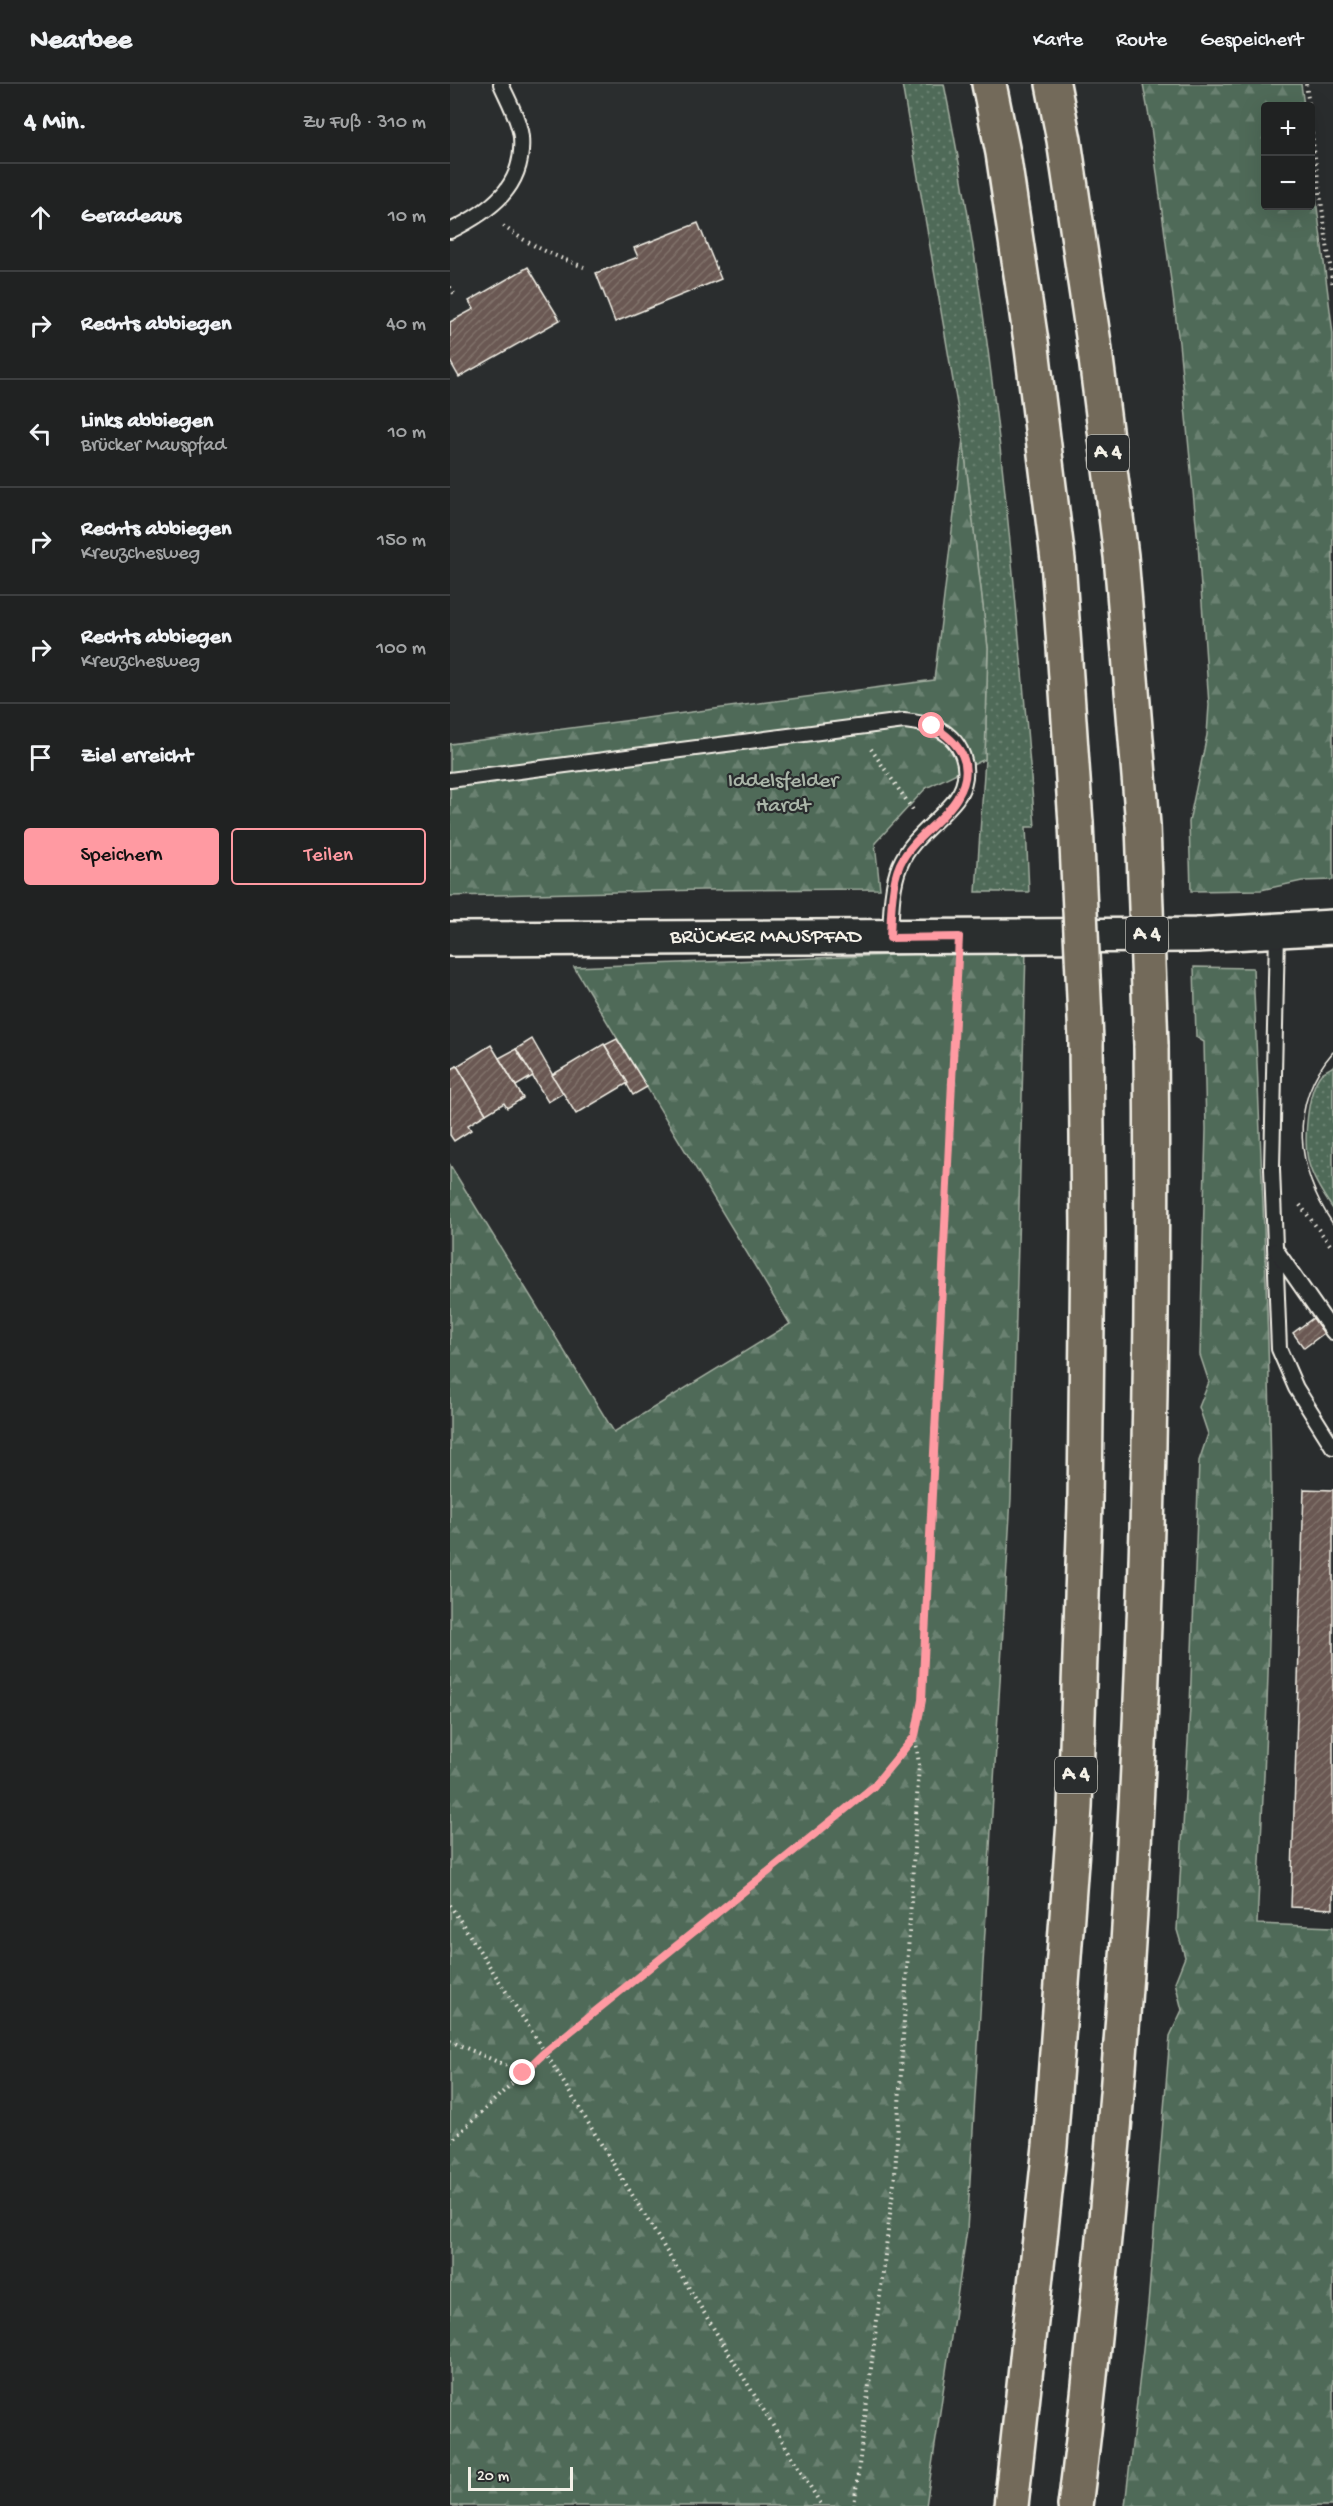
<!DOCTYPE html>
<html lang="de">
<meta charset="utf-8">
<style>
:root{--surface:#202222;--page:#282a2a;--text:#f1f3f6;--muted:#a2a4a5;--line:#3d3f40;--accent:#ff9aa2}
body{margin:0;font-family:"Gochi Hand",sans-serif;background:var(--page);color:var(--text)}
.controls{position:absolute;right:18px;top:18px;display:grid;overflow:hidden;border-radius:6px;box-shadow:0 6px 24px #0002}
.controls button{width:54px;height:54px;display:grid;place-items:center;padding:0;border:0;border-bottom:2px solid var(--line);background:var(--surface);color:var(--text);font:30px sans-serif}
.scale{position:absolute;left:18px;bottom:15px;width:105px;box-sizing:border-box;padding-left:6px;border:3px solid #f4f1e8;border-top:0;font-size:16px;line-height:21px;white-space:nowrap;color:#f4f1e8;-webkit-text-stroke:4px #2a2d2e;paint-order:stroke}
.stop{position:absolute;width:18px;height:18px;margin:-14px;border:4px solid #ff9aa2;border-radius:50%;background:#fff}
.stop.end{background:#ff9aa2;border-color:#fff;box-shadow:0 2px 6px #0008}
.list{margin:0;padding:0;list-style:none}
h2{display:flex;justify-content:space-between;align-items:center;height:78px;margin:0;padding:0 24px;font-size:26px}
h2 small{font-size:20px;font-weight:400;color:var(--muted)}
.list li{display:grid;grid-template-columns:39px 1fr auto;gap:18px;align-items:center;box-sizing:border-box;height:108px;padding:0 24px;border-top:2px solid var(--line)}
.list b{display:block;font-size:22px;white-space:nowrap}
.list p{margin:0;font-size:20px;white-space:nowrap;color:var(--muted)}
.list em{font-size:20px;font-style:normal;color:var(--muted)}
.actions{display:flex;gap:12px;padding:18px 24px}
.actions a{flex:1;padding:14px 0;border:2px solid var(--accent);border-radius:6px;text-align:center;font-size:21px;color:var(--accent)}
.actions .main{background:var(--accent);color:#111}
.icon{flex:none;width:33px;height:33px;fill:none;stroke:currentColor;stroke-width:2;stroke-linecap:round;stroke-linejoin:round}
.map{position:relative;flex:none;width:883px;height:2422px;overflow:hidden}
header{display:flex;align-items:center;gap:36px;box-sizing:border-box;height:84px;padding:0 30px;background:var(--surface);border-bottom:2px solid var(--line)}
header strong{font-size:28px}
nav{display:flex;gap:33px;margin-inline-start:auto;font-size:21px}
main{display:flex}
aside{flex:1;background:var(--surface)}
.map>svg:first-child{display:block}
.grass{fill:url(#grass-dots);stroke:#a2aea0;stroke-width:1.5}
.forest{fill:url(#forest-firs);stroke:#a2aea0;stroke-width:1.5}
.building{fill:url(#building-hatch);stroke:#f4f1e8;stroke-width:1.5}
.lines{fill:none;stroke-linecap:round;stroke-linejoin:round}
.service-casing{stroke:#f4f1e8;stroke-width:18}
.secondary-casing{stroke:#f4f1e8;stroke-width:38}
.motorway-casing{stroke:#f4f1e8;stroke-width:38}
.path{stroke:#f4f1e8;stroke-width:4;stroke-dasharray:1.5 4.5;stroke-linecap:butt}
.service{stroke:#2a2d2e;stroke-width:14}
.secondary{stroke:#2a2d2e;stroke-width:33}
.motorway{stroke:#736b5a;stroke-width:33}
.tram{stroke:#f4f1e8;stroke-width:1.5}
.motorway-bridge-casing{stroke:#f4f1e8;stroke-width:38;stroke-linecap:butt}
.motorway-bridge{stroke:#736b5a;stroke-width:33}
.route{stroke:#ff9aa2;stroke-width:8}
.labels{text-anchor:middle;dominant-baseline:central;stroke-width:4.5;stroke-linejoin:round;paint-order:stroke}
.shield{fill:#2a2d2e;stroke:#b7b6b0;stroke-width:1.5}
.shield-label{font-size:21px;font-weight:bold;fill:#f4f1e8}
.park-label{font-size:22px;fill:#aab5a8;stroke:#2a2d2e}
.street-label{font-size:22px;fill:#f4f1e8;stroke:#2a2d2e}
</style>
<header>
<strong>Nearbee</strong>
<nav><a>Karte</a><a>Route</a><a>Gespeichert</a></nav>
</header>
<main>
<aside>
<h2>4 Min.<small>Zu Fuß · 310 m</small></h2>
<ul class="list">
<li><svg class="icon" aria-label="ahead" viewBox="0 0 24 24"><path d="M12 20V5M6 11l6-6 6 6"/></svg><div><b>Geradeaus</b></div><em>10 m</em></li>
<li><svg class="icon" aria-label="right" viewBox="0 0 24 24"><path d="M7 20v-9h11M14 6l5 5-5 5"/></svg><div><b>Rechts abbiegen</b></div><em>40 m</em></li>
<li><svg class="icon" aria-label="left" viewBox="0 0 24 24"><path d="M17 20v-9H6M10 6l-5 5 5 5"/></svg><div><b>Links abbiegen</b><p>Brücker Mauspfad</p></div><em>10 m</em></li>
<li><svg class="icon" aria-label="right" viewBox="0 0 24 24"><path d="M7 20v-9h11M14 6l5 5-5 5"/></svg><div><b>Rechts abbiegen</b><p>Kreuzchesweg</p></div><em>150 m</em></li>
<li><svg class="icon" aria-label="right" viewBox="0 0 24 24"><path d="M7 20v-9h11M14 6l5 5-5 5"/></svg><div><b>Rechts abbiegen</b><p>Kreuzchesweg</p></div><em>100 m</em></li>
<li><svg class="icon" aria-label="arrive" viewBox="0 0 24 24"><path d="M6 21V4h12l-3 4 3 4H6"/></svg><div><b>Ziel erreicht</b></div></li>
</ul>
<div class="actions"><a class="main">Speichern</a><a>Teilen</a></div>
</aside>
<div class="map">
<svg width="883" height="2422" viewBox="0 0 883 2422">
<defs>
<pattern id="grass-dots" width="8" height="8" patternUnits="userSpaceOnUse" patternTransform="scale(1.5)"><rect width="8" height="8" fill="#506b59"/><path d="M2 2h.1M6 6h.1" fill="none" stroke="#6a8171" stroke-width="1.8" stroke-linecap="round"/></pattern>
<pattern id="forest-firs" width="22" height="20" patternUnits="userSpaceOnUse" patternTransform="scale(1.5)"><rect width="22" height="20" fill="#506b59"/><path d="M5 1l3.5 6h-7zM16 11l3.5 6h-7z" fill="#6a8171"/></pattern>
<pattern id="building-hatch" width="6" height="6" patternUnits="userSpaceOnUse" patternTransform="scale(1.5)"><rect width="6" height="6" fill="#6a5952"/><path d="M-1 1l2-2M0 6l6-6M5 7l2-2" fill="none" stroke="#80716b"/></pattern>
</defs>
<rect width="100%" height="100%" fill="#2a2d2e"/>
<filter id="ink" filterUnits="userSpaceOnUse"><feTurbulence type="fractalNoise" baseFrequency=".0167" numOctaves="2"/><feDisplacementMap in="SourceGraphic" scale="12" xChannelSelector="R" yChannelSelector="G"/><feConvolveMatrix kernelMatrix="1 2 1 2 8 2 1 2 1" color-interpolation-filters="sRGB"/></filter>
<g filter="url(#ink)">
<!-- grass -->
<g class="grass">
<path d="M452,0H494C544,245 565,494 585,743H576L579,808H526L535,675L538,564L513,355Z"/>
<path d="M883,982V1125C874,1112 863,1095 859,1080C853,1059 857,1007 871,990C874,987 880,985 883,982Z"/>
</g>
<!-- forest -->
<g class="forest">
<polygon points="693,0 851,0 854,22 816,22 816,122 860,122 861,75 883,250 883,796 852,797 811,806 741,807 739,738 757,651 759,621 748,460 729,259 701,43"/>
<polygon points="513,355 538,564 535,675 476,704 425,759 430,805 252,806 0,812 0,660 484,596"/>
<polygon points="576,866 561,1414 517,2146 476,2422 0,2422 0,1081 164,1348 340,1240 124,883"/>
<path d="M744,883L803,884C810,1055 819,1226 821,1398C822,1546 814,1693 807,1840L883,1843V2422H675L698,2221L720,1952L732,1926L725,1898L735,1873L727,1846L740,1623L749,1377L758,1350L749,1323L759,1298L750,1271L756,1045L754,958L746,953Z"/>
</g>
<!-- building -->
<g class="building">
<polygon points="248,139 271,195 165,238 146,189 188,173 184,164"/>
<polygon points="78,183 110,236 9,293 0,277 0,238 24,225 19,217"/>
<polygon points="82,955 113,1009 98,1018 66,965"/>
<polygon points="167,955 197,1003 183,1011 155,961"/>
<polygon points="154,960 178,999 126,1030 102,991"/>
<polygon points="41,961 73,1014 57,1024 54,1019 36,1030 7,982"/>
<polygon points="66,965 83,992 66,1002 49,974"/>
<polygon points="7,982 36,1030 18,1041 21,1046 4,1057 0,1051 0,986"/>
<polygon points="863,1234 874,1249 854,1264 843,1249"/>
<polygon points="854,1405 883,1406 883,1825 841,1823"/>
</g>
<g class="lines">
<defs>
<g id="service">
<path d="M0,147C40,127 75,103 71,53C69,35 58,16 51,0"/>
<path d="M0,696L454,637C462,638 472,639 481,642C512,651 526,688 506,715C488,738 461,754 450,781C441,802 441,831 440,854"/>
<polyline points="827,848 822,1085 829,1265 846,1304 883,1363"/>
<polyline points="826,1166 883,1248"/>
</g>
<polyline id="secondary" points="0,855 746,851 883,843"/>
<g id="motorway">
<polyline points="539,0 553,69 582,264 608,476 626,739"/>
<polyline points="603,0 614,56 644,259 671,472 693,741"/>
<polyline points="561,2422 600,2062 625,1724 635,1421 638,1147 636,957"/>
<path d="M625,2422C635,2347 642,2271 650,2195C692,1785 705,1373 701,961"/>
</g>
</defs>
<!-- service casing -->
<use href="#service" class="service-casing"/>
<!-- secondary casing -->
<use href="#secondary" class="secondary-casing"/>
<!-- motorway casing -->
<use href="#motorway" class="motorway-casing"/>
<!-- path -->
<g class="path">
<polyline points="856,0 859,22"/>
<polyline points="860,37 883,203"/>
<path d="M53,142C79,161 104,172 134,183"/>
<polyline points="0,203 5,211"/>
<polyline points="421,665 463,726"/>
<polyline points="850,1121 881,1162"/>
<polyline points="0,1821 95,1968 372,2422"/>
<polyline points="0,1957 73,1989"/>
<polyline points="0,2058 95,1968 423,1703 465,1652 472,1616 508,887"/>
<polyline points="404,2422 445,2090 469,1680 465,1652"/>
</g>
<!-- service -->
<use href="#service" class="service"/>
<!-- secondary -->
<use href="#secondary" class="secondary"/>
<!-- motorway -->
<use href="#motorway" class="motorway"/>
<!-- tram -->
<path class="tram" d="M883,968C837,1021 847,1086 883,1140"/>
<defs>
<g id="motorway-bridge">
<polyline points="626,739 636,957"/>
<polyline points="693,741 701,961"/>
</g>
</defs>
<!-- motorway-bridge casing -->
<use href="#motorway-bridge" class="motorway-bridge-casing"/>
<!-- motorway-bridge -->
<use href="#motorway-bridge" class="motorway-bridge"/>
</g>
</g>
<g class="lines" filter="url(#ink)">
<!-- route -->
<path class="route" d="M73,1989L95,1968L423,1703L465,1652L472,1616L509,853L440,854C441,832 441,800 450,780C463,753 492,739 507,714C527,681 510,658 482,642"/>
</g>
<g class="labels">
<!-- shield labels -->
<g class="shield">
<rect x="637" y="351" width="42" height="36" rx="4.5"/>
<rect x="676" y="833" width="42" height="36" rx="4.5"/>
<rect x="605" y="1673" width="42" height="36" rx="4.5"/>
</g>
<g class="shield-label">
<text x="658" y="369">A 4</text>
<text x="697" y="851">A 4</text>
<text x="626" y="1691">A 4</text>
</g>
<!-- park labels -->
<g class="park-label">
<text x="333" y="698">Iddelsfelder<tspan x="333" dy="25">Hardt</tspan></text>
</g>
<!-- street labels -->
<g class="street-label">
<text x="316" y="854">BRÜCKER MAUSPFAD</text>
</g>
</g>
</svg>
<div class="controls">
<button>+</button>
<button>−</button>
</div>
<div class="scale">20 m</div>
<div class="stop" style="left:482px;top:642px"></div>
<div class="stop end" style="left:73px;top:1989px"></div>
</div>
</main>
